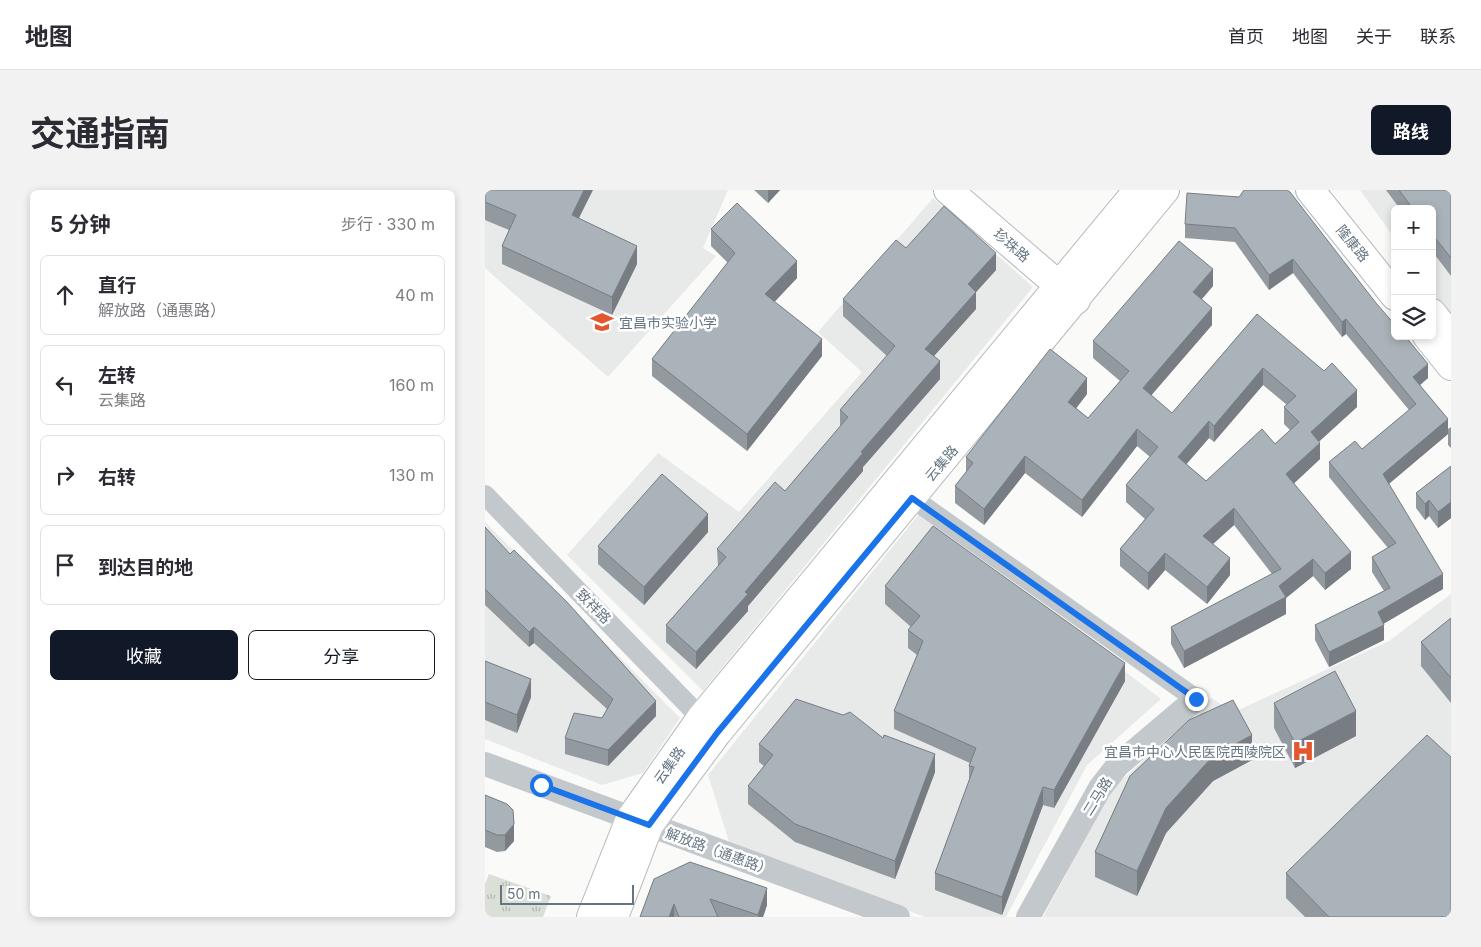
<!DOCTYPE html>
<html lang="zh">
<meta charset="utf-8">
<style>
:root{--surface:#fff;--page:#f2f2f3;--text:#2b2b33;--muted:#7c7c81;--line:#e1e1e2;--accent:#111827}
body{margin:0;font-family:Inter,"Noto Sans SC",sans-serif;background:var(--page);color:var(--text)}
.controls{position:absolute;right:15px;top:15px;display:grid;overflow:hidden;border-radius:8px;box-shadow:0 2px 8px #0003}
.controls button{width:45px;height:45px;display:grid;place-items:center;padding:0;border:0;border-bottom:1px solid var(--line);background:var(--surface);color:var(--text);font:25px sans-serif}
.scale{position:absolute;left:15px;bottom:12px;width:134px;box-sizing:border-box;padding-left:5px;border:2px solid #657683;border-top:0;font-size:14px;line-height:18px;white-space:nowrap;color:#657683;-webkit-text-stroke:4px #fff;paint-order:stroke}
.stop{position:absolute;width:15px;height:15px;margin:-11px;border:4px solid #1a73e8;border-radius:50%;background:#fff}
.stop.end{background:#1a73e8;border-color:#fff;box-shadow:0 1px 5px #0008}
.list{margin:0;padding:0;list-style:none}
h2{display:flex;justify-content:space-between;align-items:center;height:65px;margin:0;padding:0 20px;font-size:21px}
h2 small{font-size:16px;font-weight:400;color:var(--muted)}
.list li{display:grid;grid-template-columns:32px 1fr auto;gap:15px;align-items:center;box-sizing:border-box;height:80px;margin:0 10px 10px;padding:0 10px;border:1px solid var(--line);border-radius:8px}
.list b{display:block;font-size:19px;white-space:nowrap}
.list p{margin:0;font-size:16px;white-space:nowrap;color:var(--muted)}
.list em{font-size:16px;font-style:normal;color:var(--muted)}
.actions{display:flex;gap:10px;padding:15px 20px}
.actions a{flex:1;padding:11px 0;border:1px solid var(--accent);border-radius:8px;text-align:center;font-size:18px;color:var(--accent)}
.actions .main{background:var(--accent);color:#fff}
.icon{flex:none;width:28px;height:28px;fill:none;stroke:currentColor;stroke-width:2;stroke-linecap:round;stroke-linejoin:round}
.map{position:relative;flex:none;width:966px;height:727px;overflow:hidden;border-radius:8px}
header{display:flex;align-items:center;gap:30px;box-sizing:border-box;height:70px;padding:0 25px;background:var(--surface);border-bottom:1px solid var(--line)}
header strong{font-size:24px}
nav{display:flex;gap:28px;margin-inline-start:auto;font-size:18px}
.intro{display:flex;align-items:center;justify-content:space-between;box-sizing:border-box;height:120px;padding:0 30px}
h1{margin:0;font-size:35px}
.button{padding:12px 22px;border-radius:8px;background:var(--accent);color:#fff;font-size:18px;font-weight:700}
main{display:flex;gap:30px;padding:0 30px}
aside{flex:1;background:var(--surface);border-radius:8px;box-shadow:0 2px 8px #0003}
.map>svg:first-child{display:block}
.built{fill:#e8e9e9}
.park{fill:url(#park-tufts)}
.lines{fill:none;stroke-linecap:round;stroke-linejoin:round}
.secondary-casing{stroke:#b3babf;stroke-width:30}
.primary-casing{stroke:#b5babe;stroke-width:30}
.minor{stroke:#c3c8cc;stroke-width:20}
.tertiary{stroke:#c3c8cc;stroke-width:24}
.secondary{stroke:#fff;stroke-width:28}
.primary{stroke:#fff;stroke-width:28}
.wall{fill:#929a9f;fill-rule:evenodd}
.shaded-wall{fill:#777d82}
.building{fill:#aab3b9;stroke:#777d82;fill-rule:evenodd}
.route{stroke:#1a73e8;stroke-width:6}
.labels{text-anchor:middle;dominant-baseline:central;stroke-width:5;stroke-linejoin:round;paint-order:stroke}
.street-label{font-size:14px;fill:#657683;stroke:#fff}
.poi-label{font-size:14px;fill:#657683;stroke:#fff;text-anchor:start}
</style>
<header>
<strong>地图</strong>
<nav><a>首页</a><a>地图</a><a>关于</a><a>联系</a></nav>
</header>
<div class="intro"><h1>交通指南</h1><a class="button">路线</a></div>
<main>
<aside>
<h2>5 分钟<small>步行 · 330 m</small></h2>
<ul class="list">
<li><svg class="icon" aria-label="ahead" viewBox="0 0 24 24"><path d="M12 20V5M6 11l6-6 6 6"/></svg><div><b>直行</b><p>解放路（通惠路）</p></div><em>40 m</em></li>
<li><svg class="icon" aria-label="left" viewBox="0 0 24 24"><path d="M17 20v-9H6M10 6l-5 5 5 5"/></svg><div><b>左转</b><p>云集路</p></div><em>160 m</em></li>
<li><svg class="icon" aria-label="right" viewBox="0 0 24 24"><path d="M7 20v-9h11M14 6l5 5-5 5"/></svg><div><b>右转</b></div><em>130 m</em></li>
<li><svg class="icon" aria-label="arrive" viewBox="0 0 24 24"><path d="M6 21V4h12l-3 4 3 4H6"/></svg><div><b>到达目的地</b></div></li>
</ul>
<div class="actions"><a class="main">收藏</a><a>分享</a></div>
</aside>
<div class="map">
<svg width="966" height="727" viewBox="0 0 966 727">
<defs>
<pattern id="park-tufts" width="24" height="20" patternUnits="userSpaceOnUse" patternTransform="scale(1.25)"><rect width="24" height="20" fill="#dadfd7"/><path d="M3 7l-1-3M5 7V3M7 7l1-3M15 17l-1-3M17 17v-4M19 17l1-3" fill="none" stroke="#b4b9b4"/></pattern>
</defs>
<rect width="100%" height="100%" fill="#fafaf8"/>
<!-- built -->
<g class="built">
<polygon points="0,0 243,0 218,58 231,66 123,187 0,78"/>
<polygon points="875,0 966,0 966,127 947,101 947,19 910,19 910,49"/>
<polygon points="448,8 548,97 218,501 82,365 173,263 254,322 377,182 333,142"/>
<polygon points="434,324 676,509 602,575 521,727 440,727 245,655 223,585"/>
<polygon points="0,332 195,528 158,583 117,595 0,549"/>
<polygon points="966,404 966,727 558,727 627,599 726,508 749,522 904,451"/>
</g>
<!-- park -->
<polygon class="park" points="4,684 66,706 58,727 0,727 0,694"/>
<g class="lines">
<defs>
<g id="secondary">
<polyline points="463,0 591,110"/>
<polyline points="825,0 910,106"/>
<polyline points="947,123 966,147"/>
<polyline points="942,146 966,176"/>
</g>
<g id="primary">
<polyline points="106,727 145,629 216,528 653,0"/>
<polyline points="129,727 164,635 232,543 680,0"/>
</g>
</defs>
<!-- secondary casing -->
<use href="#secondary" class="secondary-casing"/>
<!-- primary casing -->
<use href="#primary" class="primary-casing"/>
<!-- minor -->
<g class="minor">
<polyline points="0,305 216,528"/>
<polyline points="427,308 711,509"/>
</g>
<!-- tertiary -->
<g class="tertiary">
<polyline points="0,574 413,727"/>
<polyline points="543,727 615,598 633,575 711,509"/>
</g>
<!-- secondary -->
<use href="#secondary" class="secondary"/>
<!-- primary -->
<use href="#primary" class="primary"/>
</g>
<!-- wall -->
<g class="wall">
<polygon points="0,0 94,28 152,74 127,125 17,74 17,56 24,40 0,30"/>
<polygon points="269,0 295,0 283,13"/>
<polygon points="901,0 966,0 966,86 947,61 947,19 915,19"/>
<polygon points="754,7 943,188 935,195 963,239 966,237 966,258 963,255 963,244 903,294 958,399 898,434 899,450 844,477 830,450 830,435 899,401 887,382 887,367 903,358 844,287 844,272 877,259 924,220 861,144 857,147 808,83 784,100 750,52 700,48 700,34"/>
<polygon points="226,39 312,88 289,112 337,166 262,261 167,186 167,169 243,73 226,56"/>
<polygon points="421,58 511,80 491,102 491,119 449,166 455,189 378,277 378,281 263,416 263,421 211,479 181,452 181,435 233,377 232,359 300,301 355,237 355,220 402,166 358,126 358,109"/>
<path d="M728,96L717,109L727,135L666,205L687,223L772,124L872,217L834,251L835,269L809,293L866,379L840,400L828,386L801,408V424L699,478L686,454V437L787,384L749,335L728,354L745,385L722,414L680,380L663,400L635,376V359L660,329L641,312V295L665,267L652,256L597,327L540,283L499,335L470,313V296L481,283V267L602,204L591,218L603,228L635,191L608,168V151ZM778,195L802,215L799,217V234L805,240L790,254L721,291L701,274L724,248L729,252Z"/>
<polygon points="966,276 966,328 953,338 944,326 940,330 931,318 931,303"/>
<polygon points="0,337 171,526 123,576 80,564 80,548 117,528 122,519 49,453 44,457 0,415"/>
<polygon points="223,342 159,415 113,374 113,356"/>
<polygon points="400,396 640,491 569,618 558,615 517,725 450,700 450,683 484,591 484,576 485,573 409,539 409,521 432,465 423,458 423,440 426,437 400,414"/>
<polygon points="966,428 966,513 936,476 936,452"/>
<polygon points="0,471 46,507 32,543 0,530"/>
<polygon points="789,513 871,546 810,578 789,538"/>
<polygon points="398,548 450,582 410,689 310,652 263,614 263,596 279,576 274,572 274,554"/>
<polygon points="767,570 728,591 681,643 652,706 610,687 610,662 645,586"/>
<polygon points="0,605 29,651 20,661 12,662 0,657"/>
<polygon points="801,683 966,727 820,727 801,708"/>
<polygon points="169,689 282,715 278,727 155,727"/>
</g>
<!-- shaded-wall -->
<g class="shaded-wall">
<polygon points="99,0 108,0 87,42 87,25"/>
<polygon points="283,0 295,0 283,13"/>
<polygon points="152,56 152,74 127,125 127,107"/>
<polygon points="511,63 511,80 483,111 483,94"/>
<polygon points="808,69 808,83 784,100 784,85"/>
<polygon points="312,71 312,88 280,122 280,104"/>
<polygon points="728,79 728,96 708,119 708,102"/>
<polygon points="491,102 491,119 440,176 440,159"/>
<polygon points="727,118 727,135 658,215 658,198"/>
<polygon points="861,129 861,144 857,147 857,132"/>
<polygon points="337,149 337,166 262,261 262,244"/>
<polygon points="455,171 455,189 378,277 378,281 263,416 263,421 211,479 211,462 260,402 376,262"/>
<polygon points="943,174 943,188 928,201 928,187"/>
<polygon points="778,178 778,195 729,252 729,236"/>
<polygon points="602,188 602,204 583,229 583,212"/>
<polygon points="872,200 872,217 826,259 826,242"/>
<polygon points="963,229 963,244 898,299 898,284"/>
<polygon points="724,231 724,248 693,284 693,267"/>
<polygon points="652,239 652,256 597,327 597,310"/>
<polygon points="835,253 835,269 801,301 801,284"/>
<polygon points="540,266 540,283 499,335 499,319"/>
<polygon points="944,310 944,326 940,330 940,314"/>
<polygon points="966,312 966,328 953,338 953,322"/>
<polygon points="749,318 749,335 718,363 718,346"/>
<polygon points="223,324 223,342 159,415 159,397"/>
<polygon points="866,362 866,379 840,400 840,383"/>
<polygon points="680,363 680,380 663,400 663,383"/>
<polygon points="745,368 745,385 722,414 722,397"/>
<polygon points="828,369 828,386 801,408 801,424 699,478 699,461 794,396"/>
<polygon points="958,384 958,399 893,437 893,422"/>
<polygon points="899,435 899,450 844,477 844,462"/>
<polygon points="49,437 49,453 44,457 44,442"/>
<polygon points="640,473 640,491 569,618 569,600"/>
<polygon points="46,489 46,507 32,543 32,525"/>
<polygon points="171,511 171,526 123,576 123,560"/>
<polygon points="871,521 871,546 810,578 810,553"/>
<polygon points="767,545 767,570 728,591 681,643 652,706 652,681 681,618 728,566"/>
<polygon points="450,564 450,582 410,689 410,671"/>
<polygon points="558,597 558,615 517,725 517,707"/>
<polygon points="29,634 29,651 20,661 20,645"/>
<polygon points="282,698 282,715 278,727 273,727 273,725"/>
<polygon points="189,714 189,727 184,727"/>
</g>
<!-- building -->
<g class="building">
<polygon points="0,0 99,0 87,25 152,56 127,107 17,56 31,25 0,12"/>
<polygon points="759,0 802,0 805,2 891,113 910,135 910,146 920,146 943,174 928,187 963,229 898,284 958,384 893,422 899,435 844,462 830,435 905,398 887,367 911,353 844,272 870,251 877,259 931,214 861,129 857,132 808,69 784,85 750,38 700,34 702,3 754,7"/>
<polygon points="914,0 966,0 966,68 947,44 947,19 928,19"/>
<polygon points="252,13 312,71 280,104 337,149 262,244 167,169 250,63 226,39"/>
<polygon points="459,16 511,63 483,94 491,102 440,159 455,171 376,262 378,263 260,402 263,404 211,462 181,435 241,367 232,359 290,292 300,301 363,227 355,220 410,156 358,109 411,50 421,58"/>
<path d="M694,51L728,79L708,102L727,118L658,198L687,223L772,124L839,181L847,173L872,200L826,242L835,253L801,284L866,362L840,383L828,369L794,396L801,407L699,461L686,437L796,379L749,318L718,346L745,368L722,397L680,363L663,383L635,359L669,319L641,295L673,257L652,239L597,310L540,266L499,319L470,296L488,273L481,267L565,159L602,188L583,212L603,228L644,181L608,151ZM778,178L811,206L799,217L814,232L790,254L777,239L721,291L693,267L724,231L729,236Z"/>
<polygon points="966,276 966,312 953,322 944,310 940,314 931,303"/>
<polygon points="177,284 223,324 159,397 113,356"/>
<polygon points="448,336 640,473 569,600 558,597 517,707 450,683 489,577 484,576 491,558 409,521 438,451 423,440 435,426 400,396"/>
<polygon points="0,337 25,364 29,360 82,412 171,511 123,560 80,548 89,523 117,528 128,509 49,437 44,442 0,399"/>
<polygon points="966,428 966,488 936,452"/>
<polygon points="0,471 46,489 32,525 0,512"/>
<polygon points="850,481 871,521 810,553 789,513"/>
<polygon points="311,509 358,525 365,522 398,548 399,545 450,564 410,671 310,634 263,596 288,565 274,554"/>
<polygon points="748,510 767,545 728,566 681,618 652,681 610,662 645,586 704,530"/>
<polygon points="942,545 966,567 966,727 844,727 801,683"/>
<polygon points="0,605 22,614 28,620 29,634 20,645 12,645 0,640"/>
<polygon points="205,672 282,698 273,725 225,709 233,727 194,727 189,714 184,727 155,727 169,689"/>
</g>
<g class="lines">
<!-- route -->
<polyline class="route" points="56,595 164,635 232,543 427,308 711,509"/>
</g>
<!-- icons -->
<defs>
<symbol id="school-bare" viewBox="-9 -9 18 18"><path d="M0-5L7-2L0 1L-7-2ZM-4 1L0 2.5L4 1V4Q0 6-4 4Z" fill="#e4572e" stroke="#fff" stroke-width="2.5" paint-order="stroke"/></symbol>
<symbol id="hospital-bare" viewBox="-9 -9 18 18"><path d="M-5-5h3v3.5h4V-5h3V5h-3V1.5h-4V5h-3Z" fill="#e4572e" stroke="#fff" stroke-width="2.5" paint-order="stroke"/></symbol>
</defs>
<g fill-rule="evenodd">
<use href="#school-bare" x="101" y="116" width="32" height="32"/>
<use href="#hospital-bare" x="802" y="545" width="32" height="32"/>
</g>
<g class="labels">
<!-- street labels -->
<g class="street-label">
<text transform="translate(868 53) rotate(51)">隆康路</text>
<text transform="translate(527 55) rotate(41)">珍珠路</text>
<text transform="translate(456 273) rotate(-50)">云集路</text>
<text transform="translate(109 416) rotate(45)">致祥路</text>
<text transform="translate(184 575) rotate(-55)">云集路</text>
<text transform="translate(612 606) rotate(-58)">二马路</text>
<text transform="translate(234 661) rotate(20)">解放路（通惠路）</text>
</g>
<!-- poi labels -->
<g class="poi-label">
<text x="134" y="132">宜昌市实验小学</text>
<text x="801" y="561" text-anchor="end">宜昌市中心人民医院西陵院区</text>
</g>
</g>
</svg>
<div class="controls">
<button>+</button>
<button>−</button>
<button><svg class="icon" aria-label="layers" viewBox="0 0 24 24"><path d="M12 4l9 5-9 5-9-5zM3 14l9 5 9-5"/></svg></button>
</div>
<div class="scale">50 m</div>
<div class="stop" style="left:56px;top:595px"></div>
<div class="stop end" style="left:711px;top:509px"></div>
</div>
</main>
